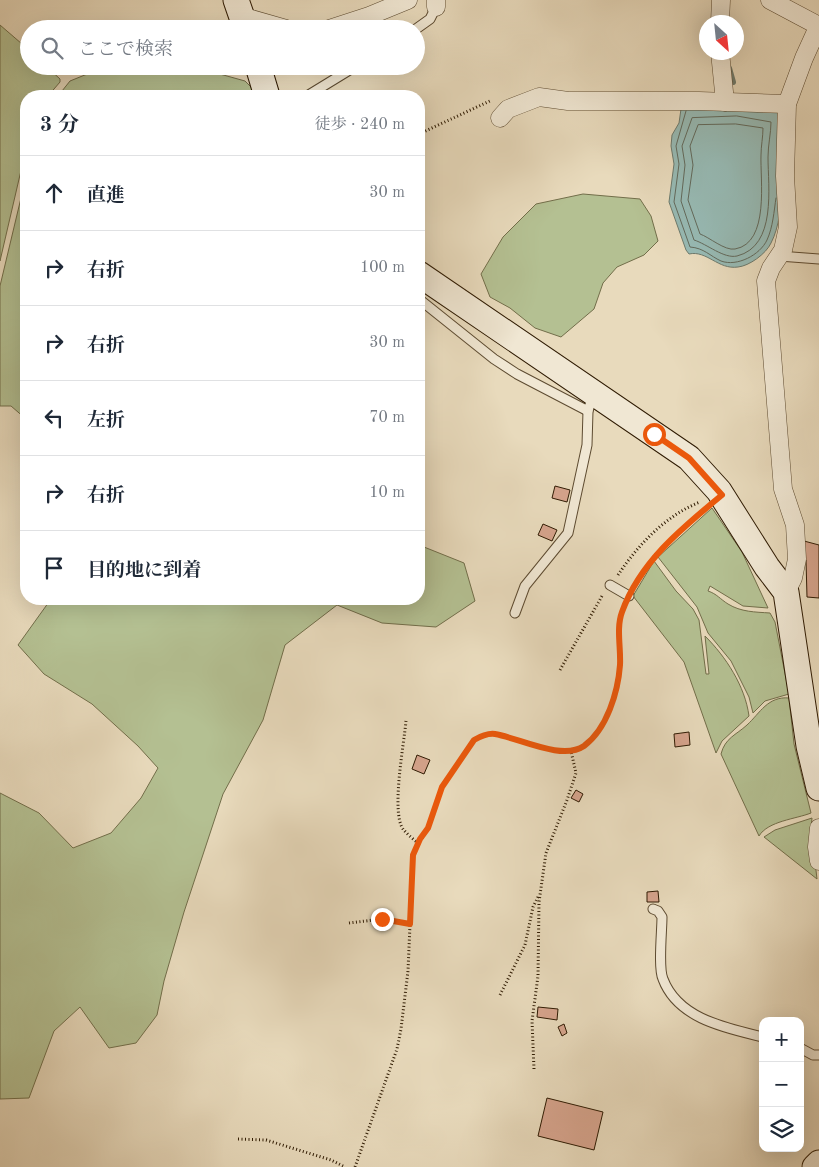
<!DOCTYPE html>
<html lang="ja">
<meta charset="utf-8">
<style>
:root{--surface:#fff;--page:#f2f2f3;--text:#1f2937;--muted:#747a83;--line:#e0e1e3}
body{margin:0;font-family:"Old Standard TT","Noto Serif JP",serif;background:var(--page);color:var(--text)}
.controls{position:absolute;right:15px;bottom:15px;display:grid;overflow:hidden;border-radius:10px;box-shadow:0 5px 20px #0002}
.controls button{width:45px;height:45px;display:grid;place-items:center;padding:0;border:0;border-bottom:1px solid var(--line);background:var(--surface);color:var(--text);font:25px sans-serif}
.compass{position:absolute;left:699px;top:15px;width:45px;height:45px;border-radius:50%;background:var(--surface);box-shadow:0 5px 20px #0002;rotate:153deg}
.stop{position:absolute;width:15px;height:15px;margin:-11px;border:4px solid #ea580c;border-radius:50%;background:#fff}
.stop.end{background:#ea580c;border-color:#fff;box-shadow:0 1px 5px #0008}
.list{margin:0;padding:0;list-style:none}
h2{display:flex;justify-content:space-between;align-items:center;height:65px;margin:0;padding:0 20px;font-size:21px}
h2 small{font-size:16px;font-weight:400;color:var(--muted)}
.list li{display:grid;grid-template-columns:32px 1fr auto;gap:15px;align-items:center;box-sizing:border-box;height:75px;padding:0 20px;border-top:1px solid var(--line)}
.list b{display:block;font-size:19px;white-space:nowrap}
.list em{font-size:16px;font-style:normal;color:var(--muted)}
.icon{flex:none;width:28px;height:28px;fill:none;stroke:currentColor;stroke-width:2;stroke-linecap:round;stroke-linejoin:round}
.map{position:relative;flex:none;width:819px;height:1167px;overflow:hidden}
.search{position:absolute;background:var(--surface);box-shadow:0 5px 20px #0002;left:20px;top:20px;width:405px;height:55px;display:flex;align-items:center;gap:12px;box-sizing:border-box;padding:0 18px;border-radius:28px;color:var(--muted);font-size:19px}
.panel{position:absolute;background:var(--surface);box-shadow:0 5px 20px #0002;left:20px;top:90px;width:405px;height:515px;border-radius:20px}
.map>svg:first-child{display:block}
.green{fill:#b4c092;stroke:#726e4a}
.water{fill:#97bab4;stroke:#6d7a6d}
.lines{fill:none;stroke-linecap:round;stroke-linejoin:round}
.shore{stroke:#636a5c;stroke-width:1}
.stream{stroke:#6d7a6d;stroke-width:6}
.building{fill:#d6a48d;stroke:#2f1b03}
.lane-casing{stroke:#5d4b31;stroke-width:11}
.street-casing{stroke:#5d4b31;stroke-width:19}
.secondary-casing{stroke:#2f1b03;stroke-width:27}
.path{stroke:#2f1b03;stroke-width:3;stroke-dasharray:1 2.5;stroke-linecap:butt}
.lane{stroke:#f0e7d3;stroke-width:9}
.street{stroke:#f0e7d3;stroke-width:18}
.secondary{stroke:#f0e7d3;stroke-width:25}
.route{stroke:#ea580c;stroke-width:6}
</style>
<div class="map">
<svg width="819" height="1167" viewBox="0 0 819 1167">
<rect width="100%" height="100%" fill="#e8dabc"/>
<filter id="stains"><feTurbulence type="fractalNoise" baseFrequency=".004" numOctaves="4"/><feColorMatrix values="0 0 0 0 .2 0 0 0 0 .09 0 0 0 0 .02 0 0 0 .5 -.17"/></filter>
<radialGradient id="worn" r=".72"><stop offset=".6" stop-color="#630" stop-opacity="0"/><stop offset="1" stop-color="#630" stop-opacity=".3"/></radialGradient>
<!-- green -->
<g class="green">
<polygon points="0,25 29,50 29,66 46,66 60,79 60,82 48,96 26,96 26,149 0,261"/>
<polygon points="107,66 191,66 245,81 251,87 255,96 58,96 70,81"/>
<polygon points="26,177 26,419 11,406 0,406 0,286"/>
<polygon points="583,194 640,199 651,216 658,241 644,255 617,267 603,283 594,309 561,337 535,328 510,308 490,297 481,274 503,237 536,204"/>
<path d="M712,508L742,552L768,608L743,606L710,586L708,591C717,594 720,599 728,604C741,612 755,612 770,613L775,622L789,694L765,701L753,713L749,697L731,661L708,633L697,607L658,557Z"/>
<polygon points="419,545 464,563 475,601 436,627 382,623 337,605 285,645 263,720 223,794 184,912 164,981 157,1015 136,1043 109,1048 80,1007 54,1031 29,1098 0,1099 0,793 39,813 73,848 111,833 141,798 158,768 138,746 92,704 44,674 18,645 51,599 419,599"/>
<path d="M654,561L676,591L693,609L699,620L706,674H709L705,636C726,657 745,686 749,716L722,741L716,753L684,662L633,596Z"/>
<path d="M789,698L794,744L811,813C796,819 768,821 759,836L721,754C725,738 736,735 747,725C760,713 768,696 789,698Z"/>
<polygon points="812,818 811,828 817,879 764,837 775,830"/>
</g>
<!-- water -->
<path class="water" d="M681,109L784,111C783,145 787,213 771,243C766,254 749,266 738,267C718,270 707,250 689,254L686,250L669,202L674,164L671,146L672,135L679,123Z"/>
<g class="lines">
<!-- shore -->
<g class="shore">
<path d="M686,111L676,146L679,164L674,202L690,247C704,248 710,256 721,261C737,267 760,255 767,240C773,227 774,211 776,198"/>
<path d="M737,116L771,122C771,133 768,145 768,157C768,187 777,246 737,256C724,259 707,244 694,240L681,201L685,165L682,146L692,118Z"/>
<path d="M736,124L763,128C763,137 761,146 761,155C760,179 770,243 735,249C725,251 709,237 700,234L688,200L693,165L690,146L698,125Z"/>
</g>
<!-- stream -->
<polyline class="stream" points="729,68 733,82"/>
</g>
<!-- building -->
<g class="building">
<polygon points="555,486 570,490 567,502 552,498"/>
<polygon points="543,524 557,530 552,541 538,535"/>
<polygon points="804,541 819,545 819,598 807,597 806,560 803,560"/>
<polygon points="689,732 690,745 675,747 674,734"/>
<polygon points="417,755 430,760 424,774 412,769"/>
<polygon points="576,790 583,794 579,802 571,798"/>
<polygon points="658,891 659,902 647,902 647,892"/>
<polygon points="538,1007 558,1009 557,1020 537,1017"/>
<polygon points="564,1024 567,1033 562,1036 558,1027"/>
<polygon points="547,1098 603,1112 594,1150 538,1136"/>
</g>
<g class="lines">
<defs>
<g id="lane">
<polyline points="416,29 430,19 436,7"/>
<polyline points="307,96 356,66"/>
<polyline points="779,256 819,259"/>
<polyline points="419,299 494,359 517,374 588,411"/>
<polyline points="610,585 629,596"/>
<polyline points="515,613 525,586 568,533 587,445 588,411 593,395"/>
<path d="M653,909L658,911L662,917C662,931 658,968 663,979C678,1019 726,1028 763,1037"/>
<polyline points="800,1048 813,1055 819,1055"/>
</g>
<g id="street">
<polyline points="436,0 436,7"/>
<polyline points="770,0 819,26"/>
<polyline points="241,16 286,29"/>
<polyline points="720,22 721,0"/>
<polyline points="329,29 369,16 408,0"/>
<polyline points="720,52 725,102"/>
<polyline points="500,118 508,109 539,97 568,101 699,101 787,104"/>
<polyline points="786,592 793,578 797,559 795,525 783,489 766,281 771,268 783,250 788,227 785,176 787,104 804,58 819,25"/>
<polyline points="819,828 817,847 819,861"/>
</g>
<g id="secondary">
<polyline points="236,0 246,29"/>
<polyline points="258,66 267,96"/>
<polyline points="419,274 689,458 719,491 767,567 786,592 809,746 819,788"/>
<polyline points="815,1167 819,1163"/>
</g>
</defs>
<!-- lane casing -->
<use href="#lane" class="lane-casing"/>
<!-- street casing -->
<use href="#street" class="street-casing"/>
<!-- secondary casing -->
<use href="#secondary" class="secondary-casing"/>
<!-- path -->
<g class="path">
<polyline points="419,134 492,100"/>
<path d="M618,575C638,545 665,516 700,502"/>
<polyline points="635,583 655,555 704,510"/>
<polyline points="560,670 602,596"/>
<path d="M406,721C404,744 391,812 403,829C407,834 413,839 418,843"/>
<polyline points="349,923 382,919 410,924"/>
<polyline points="500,995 525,945 533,907 539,895"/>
<polyline points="534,1069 532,1021 538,976 539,902 546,853 567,800 576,773 571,751"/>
<polyline points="238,1139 266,1140 331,1160 345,1167"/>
<path d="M355,1167L397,1049L401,1029L408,971L413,855C417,844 425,836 429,825C434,813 437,798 443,786C449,775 457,764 464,754C467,749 471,742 475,739C506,719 561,776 594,736C609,717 620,687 620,662C620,645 616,624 623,609"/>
</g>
<!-- lane -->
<use href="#lane" class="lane"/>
<!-- street -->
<use href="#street" class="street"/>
<!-- secondary -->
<use href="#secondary" class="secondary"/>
</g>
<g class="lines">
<!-- route -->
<path class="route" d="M382,919L410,924L413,855L420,839L428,828L442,787L474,740C481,736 488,733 495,734C519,738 562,761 584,746C607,729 618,692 620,665C621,648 616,628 622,612C640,562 682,528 722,495L689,458L654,434"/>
</g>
<rect width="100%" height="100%" filter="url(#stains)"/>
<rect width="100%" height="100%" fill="url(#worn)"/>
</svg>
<div class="controls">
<button>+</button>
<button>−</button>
<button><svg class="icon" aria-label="layers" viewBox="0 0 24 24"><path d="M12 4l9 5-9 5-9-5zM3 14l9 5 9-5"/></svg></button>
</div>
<svg class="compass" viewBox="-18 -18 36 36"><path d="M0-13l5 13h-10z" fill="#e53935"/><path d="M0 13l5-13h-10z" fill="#747a83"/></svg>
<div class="stop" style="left:654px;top:434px"></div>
<div class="stop end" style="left:382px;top:919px"></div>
<div class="search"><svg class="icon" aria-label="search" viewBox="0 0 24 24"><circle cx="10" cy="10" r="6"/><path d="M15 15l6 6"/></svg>ここで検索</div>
<section class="panel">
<h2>3 分<small>徒歩 · 240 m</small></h2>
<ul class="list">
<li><svg class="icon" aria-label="ahead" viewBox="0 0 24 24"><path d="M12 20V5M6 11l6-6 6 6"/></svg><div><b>直進</b></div><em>30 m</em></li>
<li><svg class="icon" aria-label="right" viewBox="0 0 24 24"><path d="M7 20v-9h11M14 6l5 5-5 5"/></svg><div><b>右折</b></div><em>100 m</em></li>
<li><svg class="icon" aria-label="right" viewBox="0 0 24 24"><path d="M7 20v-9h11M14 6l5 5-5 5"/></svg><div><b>右折</b></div><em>30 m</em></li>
<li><svg class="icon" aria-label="left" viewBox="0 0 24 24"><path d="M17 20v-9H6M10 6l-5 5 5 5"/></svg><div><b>左折</b></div><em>70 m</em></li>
<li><svg class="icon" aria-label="right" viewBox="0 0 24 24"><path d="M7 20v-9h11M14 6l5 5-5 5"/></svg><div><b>右折</b></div><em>10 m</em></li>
<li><svg class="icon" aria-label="arrive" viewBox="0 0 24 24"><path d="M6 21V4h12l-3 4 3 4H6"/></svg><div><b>目的地に到着</b></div></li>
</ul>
</section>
</div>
